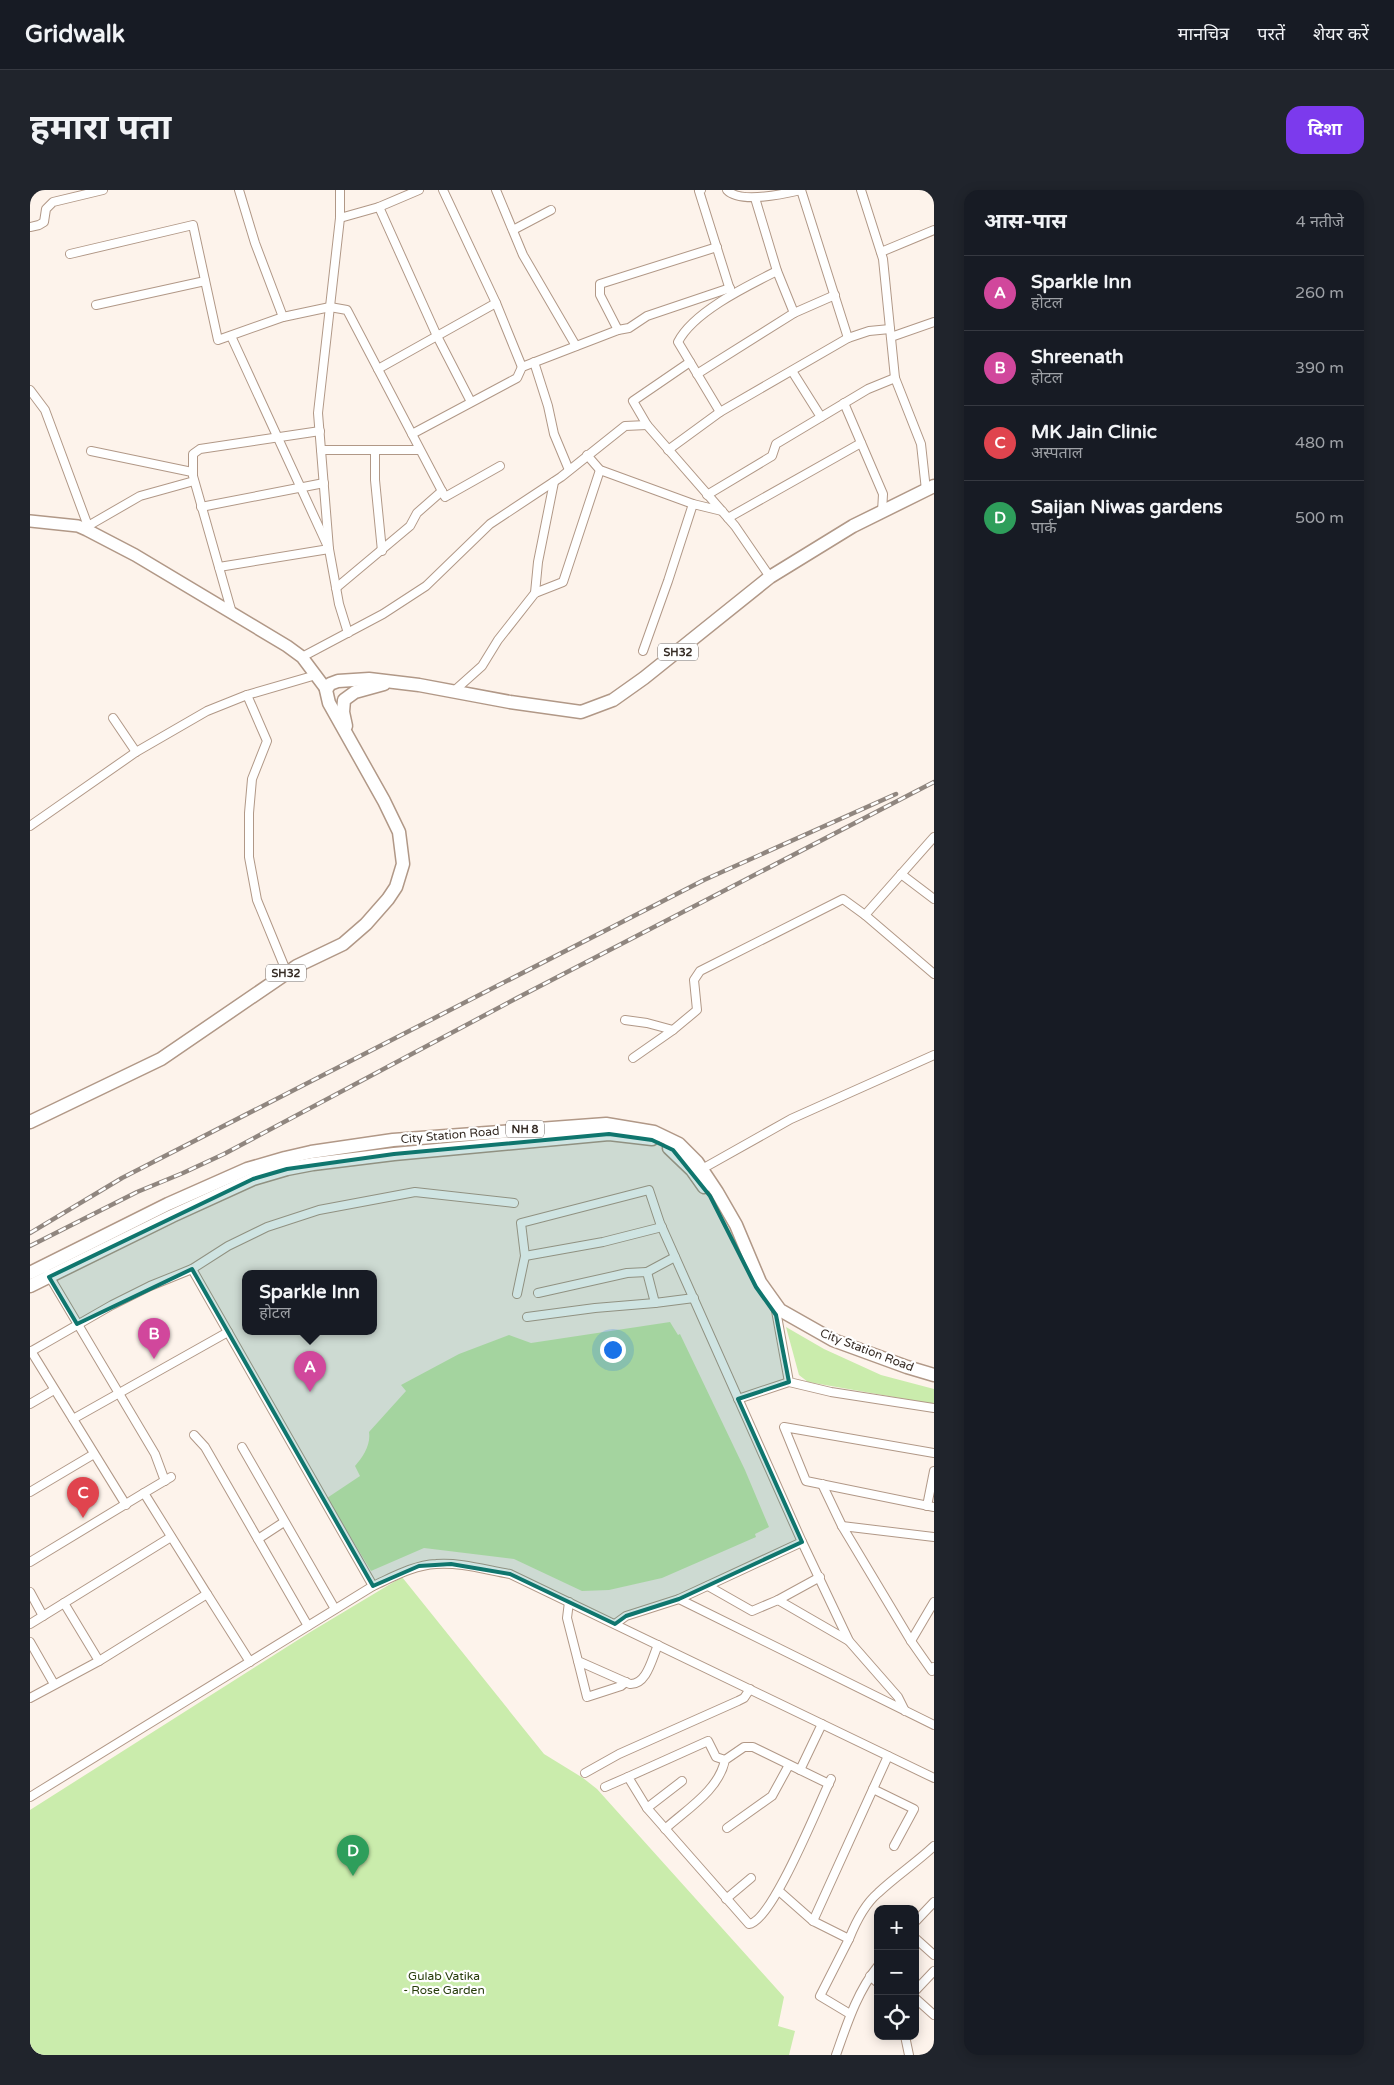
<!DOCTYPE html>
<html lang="hi">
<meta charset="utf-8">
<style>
:root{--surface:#171b24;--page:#20242c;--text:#f1f3f6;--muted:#9ea1a6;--line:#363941;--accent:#7c3aed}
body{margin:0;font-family:"Varela Round","Noto Sans Devanagari",sans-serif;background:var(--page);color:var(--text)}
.controls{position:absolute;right:15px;bottom:15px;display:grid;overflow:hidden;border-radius:10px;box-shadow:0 2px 12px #0003}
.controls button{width:45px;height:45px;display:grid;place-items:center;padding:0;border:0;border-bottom:1px solid var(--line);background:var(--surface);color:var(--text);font:25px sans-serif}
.you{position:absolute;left:582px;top:1159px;width:18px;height:18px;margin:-12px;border:4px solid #fff;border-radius:50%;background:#1a73e8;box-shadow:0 0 0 8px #1a73e833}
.badge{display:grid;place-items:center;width:32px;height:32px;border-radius:50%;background:var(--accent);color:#fff;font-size:16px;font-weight:700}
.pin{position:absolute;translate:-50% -41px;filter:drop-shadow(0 1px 2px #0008)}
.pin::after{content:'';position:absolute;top:26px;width:18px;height:15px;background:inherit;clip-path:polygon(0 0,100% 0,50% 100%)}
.popup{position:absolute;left:212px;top:1080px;width:135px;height:65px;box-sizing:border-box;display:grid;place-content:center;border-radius:10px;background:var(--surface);filter:drop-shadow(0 1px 4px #0005);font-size:16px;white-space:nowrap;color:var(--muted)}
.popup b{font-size:19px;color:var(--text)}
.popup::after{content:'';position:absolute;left:50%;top:100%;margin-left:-10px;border:10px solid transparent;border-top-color:var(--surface)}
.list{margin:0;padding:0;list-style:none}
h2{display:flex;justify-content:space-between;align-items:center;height:65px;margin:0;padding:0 20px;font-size:21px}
h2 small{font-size:16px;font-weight:400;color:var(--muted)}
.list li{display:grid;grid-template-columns:32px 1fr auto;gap:15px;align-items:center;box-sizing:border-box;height:75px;padding:0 20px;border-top:1px solid var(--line)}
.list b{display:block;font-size:19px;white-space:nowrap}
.list p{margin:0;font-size:16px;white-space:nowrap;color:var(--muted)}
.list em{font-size:16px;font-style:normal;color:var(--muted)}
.icon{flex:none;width:28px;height:28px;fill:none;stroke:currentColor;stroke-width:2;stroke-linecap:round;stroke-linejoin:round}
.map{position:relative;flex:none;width:904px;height:1865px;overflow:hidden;border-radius:15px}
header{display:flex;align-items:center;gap:30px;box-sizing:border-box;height:70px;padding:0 25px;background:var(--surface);border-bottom:1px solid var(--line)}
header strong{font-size:24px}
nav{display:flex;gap:28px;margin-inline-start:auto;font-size:18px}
.intro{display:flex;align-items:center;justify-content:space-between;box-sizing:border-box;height:120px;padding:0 30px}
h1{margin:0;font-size:35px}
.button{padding:12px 22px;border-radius:15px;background:var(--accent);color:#fff;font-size:18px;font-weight:700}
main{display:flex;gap:30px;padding:0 30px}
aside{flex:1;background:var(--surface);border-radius:15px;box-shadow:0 2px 12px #0003}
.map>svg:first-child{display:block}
.green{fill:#caecac}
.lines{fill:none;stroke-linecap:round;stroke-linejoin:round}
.street-casing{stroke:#b19887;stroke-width:10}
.secondary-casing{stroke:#b19887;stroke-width:14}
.primary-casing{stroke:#b19887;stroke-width:15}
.street{stroke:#fff;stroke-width:8}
.secondary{stroke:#fff;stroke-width:11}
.primary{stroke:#fff;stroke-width:12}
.rail-casing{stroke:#90867f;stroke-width:4.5}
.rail{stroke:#fff;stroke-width:2.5;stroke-dasharray:8;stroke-linecap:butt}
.marked{fill:#0f766e;fill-opacity:0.2;stroke:#0f766e;stroke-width:4;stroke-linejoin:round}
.labels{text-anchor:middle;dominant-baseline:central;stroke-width:4.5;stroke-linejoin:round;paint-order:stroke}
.shield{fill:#fff;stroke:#726b66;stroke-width:1}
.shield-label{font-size:11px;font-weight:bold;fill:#352b24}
.street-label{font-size:12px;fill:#352b24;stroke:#fff}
.park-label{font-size:12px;fill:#273d0c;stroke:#fff}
</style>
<header>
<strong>Gridwalk</strong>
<nav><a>मानचित्र</a><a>परतें</a><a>शेयर करें</a></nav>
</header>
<div class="intro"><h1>हमारा पता</h1><a class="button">दिशा</a></div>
<main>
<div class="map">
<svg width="904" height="1865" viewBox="0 0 904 1865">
<rect width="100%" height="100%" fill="#fdf3eb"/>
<!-- green -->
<g class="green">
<path d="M640,1132L648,1145L650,1144L715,1280L739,1337L725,1344L726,1347L632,1388L579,1400L552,1401L484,1369L394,1358L341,1381L297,1308L330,1286L325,1276C333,1267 341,1255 339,1242L376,1201L371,1195L429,1164L479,1145L501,1153Z"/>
<polygon points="756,1137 794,1159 851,1185 904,1199 904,1214 778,1192 769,1185"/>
<polygon points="372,1387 514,1564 553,1588 567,1599 754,1807 748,1836 765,1841 759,1865 0,1865 0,1620 282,1441"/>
</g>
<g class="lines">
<defs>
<g id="street">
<polyline points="310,0 310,28 288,223 299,359 309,414 318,443"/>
<polyline points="413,0 466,113 492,177"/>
<polyline points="466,0 493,65 546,156"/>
<polyline points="671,0 669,1 701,103"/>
<path d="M697,0C710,14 754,4 771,0"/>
<polyline points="771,0 818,148"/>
<polyline points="831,0 853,69 865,188 891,254 896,300"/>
<polyline points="725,8 747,81 764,123"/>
<polyline points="349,17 407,146 441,212"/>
<polyline points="310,28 349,17 389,0"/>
<polyline points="0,37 9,35 14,32 16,19 23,12 73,0"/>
<polyline points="483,40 521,20"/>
<polyline points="851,62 904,40"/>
<polyline points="40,64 163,35 188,150 253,127 225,53 209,0"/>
<polyline points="66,115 175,91"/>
<polyline points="253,127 300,117 317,120 415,307 470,276"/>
<polyline points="588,140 570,105 570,94 687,57"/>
<polyline points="861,147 904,132"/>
<polyline points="504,172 518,216 524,244 539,280"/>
<polyline points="660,172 603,211 617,235 705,336 740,387"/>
<polyline points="348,179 466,113"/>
<polyline points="762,181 791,227"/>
<polyline points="667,184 764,123 805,105"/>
<polyline points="0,200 15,220 58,336 57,340"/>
<polyline points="814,213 853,304 852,322"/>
<path d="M690,222L648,152C663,122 717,96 747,81"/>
<polyline points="382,244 487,188 492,177 588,140 599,138 617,126 700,98"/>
<polyline points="291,260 389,260"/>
<polyline points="345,260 345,290 352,361"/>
<polyline points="638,260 690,222 818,148 839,141 860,139"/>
<polyline points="61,261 162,282"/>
<polyline points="557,265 570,280 663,314 692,321"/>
<polyline points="677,305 742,266 746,254 838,199 865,188"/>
<polyline points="171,317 294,293"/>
<polyline points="698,328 831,253"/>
<polyline points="58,336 110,306 164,291"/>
<polyline points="189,377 299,359 201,146"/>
<polyline points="306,398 380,336 387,323 412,301"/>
<polyline points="505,403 508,372 524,292"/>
<polyline points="202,423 163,286 163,264 170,259 290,241"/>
<polyline points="613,461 638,391 663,314"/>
<polyline points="272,467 353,424 396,396 460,334 531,287 595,236 617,235"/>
<polyline points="424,501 452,476 468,450 505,403 533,392 570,280"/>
<polyline points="217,505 237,551 222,589 219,623 219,667 227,710 257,783"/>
<polyline points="83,528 106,562"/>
<polyline points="0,636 106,562 177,521 217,505 286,485"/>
<polyline points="871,684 904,709"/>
<polyline points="835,725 904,784"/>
<polyline points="595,830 617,833 643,840 603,868"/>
<polyline points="643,840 667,820 664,790 670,781 813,709 835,725 904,647"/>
<polyline points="672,979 761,929 904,865"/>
<polyline points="495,1066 573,1052 632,1037"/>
<polyline points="162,1079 343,1396"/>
<polyline points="617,1082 645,1067"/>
<polyline points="18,1084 125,1264 135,1291"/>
<polyline points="508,1103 597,1083 617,1082 625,1113 664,1108"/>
<polyline points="487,1104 495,1066 491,1033 619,1000 630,1033 772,1352 649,1409"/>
<polyline points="745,1115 759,1192 801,1202 904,1218"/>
<polyline points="497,1127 565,1118 625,1113"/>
<polyline points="1,1161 96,1315"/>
<polyline points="0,1162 82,1115 120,1096 162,1079 198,1056 237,1037 289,1020 385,1002 484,1013"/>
<polyline points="708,1209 759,1192"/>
<polyline points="0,1214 24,1200"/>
<polyline points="43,1229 198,1142"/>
<polyline points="164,1245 175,1257 278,1436"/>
<polyline points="212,1257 305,1419"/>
<polyline points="904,1263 754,1237 776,1291 904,1317"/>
<polyline points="792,1294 812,1336"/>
<polyline points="0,1302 64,1264"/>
<polyline points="114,1303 141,1287"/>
<polyline points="897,1316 904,1281"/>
<polyline points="904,1347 812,1336 881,1451 902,1481 904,1477"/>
<polyline points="228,1349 254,1332"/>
<polyline points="772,1352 819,1451 868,1507 875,1521"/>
<polyline points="0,1372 114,1303 177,1404"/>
<polyline points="678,1396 722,1421 748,1410 819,1451"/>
<polyline points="0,1402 13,1426 141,1347"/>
<polyline points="748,1410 790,1387"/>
<path d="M539,1412L537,1428L548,1471L600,1494C617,1495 622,1468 628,1455"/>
<polyline points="34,1413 69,1471 177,1404 220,1472"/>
<polyline points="0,1434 13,1426"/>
<polyline points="585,1434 596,1426 649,1409 904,1535"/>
<polyline points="881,1451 904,1412"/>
<polyline points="0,1452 24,1494"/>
<polyline points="548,1471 557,1507 591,1496 596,1492"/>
<polyline points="0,1508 69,1471"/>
<path d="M695,1570L686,1567L678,1551L598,1587L617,1618L719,1734C742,1732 789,1613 801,1589"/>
<polyline points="770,1580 792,1534"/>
<polyline points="555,1583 589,1564 708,1511 714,1508 720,1499"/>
<polyline points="575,1597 598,1587"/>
<polyline points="843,1599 884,1619 864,1656"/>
<path d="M0,1607L343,1396C363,1387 384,1375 406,1374C430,1372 456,1380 480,1384L904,1588"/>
<polyline points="617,1618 652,1591"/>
<polyline points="697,1638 742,1606 759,1575"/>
<path d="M635,1639C657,1619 689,1600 695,1570L714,1557H723L799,1594"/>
<path d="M749,1701L783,1731L819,1749C825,1734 835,1714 848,1703C866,1686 886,1673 904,1656"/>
<polyline points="696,1709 721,1688"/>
<polyline points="783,1731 858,1566"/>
<polyline points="885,1732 904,1712"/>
<polyline points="885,1748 904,1765"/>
<polyline points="819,1749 790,1806 820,1824"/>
<polyline points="840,1786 848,1793"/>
<polyline points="885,1801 904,1781"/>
<polyline points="885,1808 904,1825"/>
<polyline points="875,1846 879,1865"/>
<path d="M806,1865C817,1834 827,1802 848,1776"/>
</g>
<polyline id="secondary" points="0,331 48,336 57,340 105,365 257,456 272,467 296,499"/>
<g id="primary">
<polyline points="316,536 313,522 314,510 325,502 354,494"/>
<polyline points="0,932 131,869 267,776 313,754 336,734 358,709 366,697 373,674 369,642 354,611 299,513 296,500 300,494 308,491 339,489 389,495 480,512 551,522 583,510 614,488 740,387 823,336 904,296"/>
<polyline points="639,958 662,980 674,997"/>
<polyline points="0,1083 138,1014 217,979 255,968 281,962 363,950 576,934 624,942 649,954 667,972 687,1002 706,1035 730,1092 750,1120 803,1150 877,1177 904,1185"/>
<polyline points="0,1096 142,1026 223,989 257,979 283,974 364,964 579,944 622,949"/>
</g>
</defs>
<!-- street casing -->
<use href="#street" class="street-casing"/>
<!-- secondary casing -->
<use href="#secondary" class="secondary-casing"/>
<!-- primary casing -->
<use href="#primary" class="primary-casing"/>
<!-- street -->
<use href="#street" class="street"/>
<!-- secondary -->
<use href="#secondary" class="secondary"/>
<!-- primary -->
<use href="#primary" class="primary"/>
<defs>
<g id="rail">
<polyline points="0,1043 92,988 674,690 866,604"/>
<polyline points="0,1056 107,1002 153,983 194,964 487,808 904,592"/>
</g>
</defs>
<!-- rail casing -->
<use href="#rail" class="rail-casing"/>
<!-- rail -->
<use href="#rail" class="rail"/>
</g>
<!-- marked area -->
<path class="marked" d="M579,944L622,950L643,960L680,1006L726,1097L746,1125L759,1192L708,1209L772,1352L649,1409L596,1426L585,1434L480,1384L421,1374L389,1376L343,1396L162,1079L47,1134L19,1087L223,989L257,979L364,964Z"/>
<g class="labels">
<!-- shield labels -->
<g class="shield">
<rect x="628" y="453.5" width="40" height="17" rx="4"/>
<rect x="236" y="774.5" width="40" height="17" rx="4"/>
<rect x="476" y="930.5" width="38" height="17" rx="4"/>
</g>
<g class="shield-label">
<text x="648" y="462">SH32</text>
<text x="256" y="783">SH32</text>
<text x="495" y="939">NH 8</text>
</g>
<!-- street labels -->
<g class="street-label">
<text transform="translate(420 945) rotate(-5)">City Station Road</text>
<text transform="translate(837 1160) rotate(21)">City Station Road</text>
</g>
<!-- park labels -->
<g class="park-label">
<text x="414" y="1786">Gulab Vatika<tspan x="414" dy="14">- Rose Garden</tspan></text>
</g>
</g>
</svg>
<div class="controls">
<button>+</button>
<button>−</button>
<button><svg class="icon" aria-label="locate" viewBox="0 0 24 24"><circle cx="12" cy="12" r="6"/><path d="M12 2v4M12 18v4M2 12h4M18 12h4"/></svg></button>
</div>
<div class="you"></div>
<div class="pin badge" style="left:280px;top:1202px;background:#d1479c">A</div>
<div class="popup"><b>Sparkle Inn</b>होटल</div>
<div class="pin badge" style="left:124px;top:1169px;background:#d1479c">B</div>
<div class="pin badge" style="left:53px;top:1328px;background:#e0444e">C</div>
<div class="pin badge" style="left:323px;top:1686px;background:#2e9e5b">D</div>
</div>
<aside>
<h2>आस-पास<small>4 नतीजे</small></h2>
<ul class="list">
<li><span class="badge" style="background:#d1479c">A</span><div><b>Sparkle Inn</b><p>होटल</p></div><em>260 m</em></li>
<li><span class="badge" style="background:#d1479c">B</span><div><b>Shreenath</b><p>होटल</p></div><em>390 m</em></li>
<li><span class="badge" style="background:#e0444e">C</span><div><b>MK Jain Clinic</b><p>अस्पताल</p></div><em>480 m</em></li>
<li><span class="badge" style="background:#2e9e5b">D</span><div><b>Saijan Niwas gardens</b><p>पार्क</p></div><em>500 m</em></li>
</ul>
</aside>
</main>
